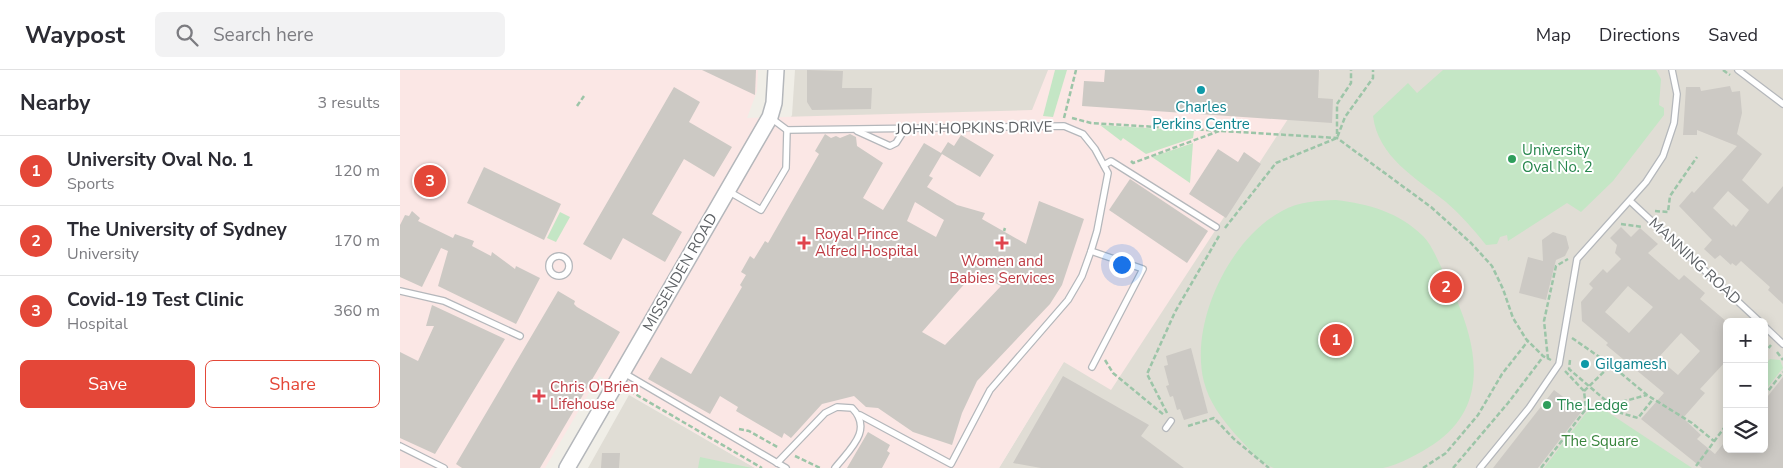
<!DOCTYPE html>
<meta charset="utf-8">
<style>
:root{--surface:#fff;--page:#f2f2f3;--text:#2b2b33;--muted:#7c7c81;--line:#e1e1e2;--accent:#e44738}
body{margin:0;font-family:"Nunito Sans",sans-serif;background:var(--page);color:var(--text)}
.controls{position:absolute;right:15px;bottom:15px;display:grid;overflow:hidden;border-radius:8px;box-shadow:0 2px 12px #0003}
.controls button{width:45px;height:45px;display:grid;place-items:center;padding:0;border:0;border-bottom:1px solid var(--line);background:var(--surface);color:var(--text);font:25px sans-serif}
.you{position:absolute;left:721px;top:194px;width:18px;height:18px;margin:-12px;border:4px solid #fff;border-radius:50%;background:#1a73e8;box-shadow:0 0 0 8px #1a73e833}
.badge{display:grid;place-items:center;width:32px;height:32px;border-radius:50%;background:var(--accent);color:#fff;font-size:16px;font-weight:700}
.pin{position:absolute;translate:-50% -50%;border:2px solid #fff;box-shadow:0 1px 5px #0006}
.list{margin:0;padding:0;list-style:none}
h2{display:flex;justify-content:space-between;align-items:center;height:65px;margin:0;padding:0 20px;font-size:21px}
h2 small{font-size:16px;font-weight:400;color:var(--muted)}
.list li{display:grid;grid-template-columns:32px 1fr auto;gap:15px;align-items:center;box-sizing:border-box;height:70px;padding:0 20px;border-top:1px solid var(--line)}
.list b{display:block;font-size:19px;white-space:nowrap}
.list p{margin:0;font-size:16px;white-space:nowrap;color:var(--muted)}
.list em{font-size:16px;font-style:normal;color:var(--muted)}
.actions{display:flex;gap:10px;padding:15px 20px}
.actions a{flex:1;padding:11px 0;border:1px solid var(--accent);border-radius:8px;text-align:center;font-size:18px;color:var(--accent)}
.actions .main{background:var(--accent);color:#fff}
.icon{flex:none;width:28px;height:28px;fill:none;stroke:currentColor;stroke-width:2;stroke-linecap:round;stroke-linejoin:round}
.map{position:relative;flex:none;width:1383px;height:398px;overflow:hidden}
header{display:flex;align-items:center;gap:30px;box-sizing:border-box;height:70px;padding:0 25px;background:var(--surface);border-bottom:1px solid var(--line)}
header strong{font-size:24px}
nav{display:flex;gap:28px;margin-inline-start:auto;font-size:18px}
.search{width:350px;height:45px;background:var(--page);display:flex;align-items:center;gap:12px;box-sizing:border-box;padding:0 18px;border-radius:8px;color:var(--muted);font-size:19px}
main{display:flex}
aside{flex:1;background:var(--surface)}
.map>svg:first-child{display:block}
.education{fill:#e0ddd5;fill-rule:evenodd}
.medical{fill:#fbe7e5}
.green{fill:#c4e6c5}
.building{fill:#ccc9c4;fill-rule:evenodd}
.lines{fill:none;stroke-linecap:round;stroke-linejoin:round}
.service-casing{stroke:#b4b7bb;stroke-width:8}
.tertiary-casing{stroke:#b4b7bb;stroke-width:18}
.path{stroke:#9cc5a8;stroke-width:2.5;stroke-dasharray:5 2.5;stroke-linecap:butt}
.service{stroke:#fff;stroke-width:5.5}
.tertiary{stroke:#fff;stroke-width:15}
.culture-dot{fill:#0f9aa8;stroke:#fff;stroke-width:2}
.leisure-dot{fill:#2e9e5b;stroke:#fff;stroke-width:2}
.health-dot{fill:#e0444e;stroke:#fff;stroke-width:2}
.labels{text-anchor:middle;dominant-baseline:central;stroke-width:4;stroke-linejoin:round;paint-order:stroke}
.culture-label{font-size:15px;fill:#0d838f;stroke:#fff}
.street-label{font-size:15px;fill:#5e6266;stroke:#fff}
.leisure-label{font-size:15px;fill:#27864d;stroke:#fff;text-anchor:start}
.health-label{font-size:15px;fill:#be3a42;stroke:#fff;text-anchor:start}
.park-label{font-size:15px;fill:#38843c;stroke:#fff}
</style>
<header>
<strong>Waypost</strong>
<div class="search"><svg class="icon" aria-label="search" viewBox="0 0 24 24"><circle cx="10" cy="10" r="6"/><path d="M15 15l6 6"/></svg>Search here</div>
<nav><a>Map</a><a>Directions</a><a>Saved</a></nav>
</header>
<main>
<aside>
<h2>Nearby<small>3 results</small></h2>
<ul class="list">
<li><span class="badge">1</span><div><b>University Oval No. 1</b><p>Sports</p></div><em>120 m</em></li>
<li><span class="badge">2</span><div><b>The University of Sydney</b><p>University</p></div><em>170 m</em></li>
<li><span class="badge">3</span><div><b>Covid-19 Test Clinic</b><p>Hospital</p></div><em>360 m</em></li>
</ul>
<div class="actions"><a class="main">Save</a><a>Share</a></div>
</aside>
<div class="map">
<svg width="1383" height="398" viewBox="0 0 1383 398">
<rect width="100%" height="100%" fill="#f0eee7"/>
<!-- education -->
<g class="education">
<path d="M395,0H1383V398H599L664,291L388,53L392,45ZM1327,252H1364V379H1327Z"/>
<polygon points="229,325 355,398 188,398"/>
</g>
<!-- medical -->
<polygon class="medical" points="0,0 358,0 357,21 347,48 632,40 648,0 920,0 711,320 664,292 599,398 355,398 199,306 145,398 0,398"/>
<!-- green -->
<g class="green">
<polygon points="655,0 667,0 653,47 643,46"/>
<path d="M1043,0H1256L1261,9L1259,35L1264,38V45L1213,111L1181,142L1167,133L1108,171L1107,165L1100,167L1097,174L1086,175C1074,160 1061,145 1046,132C1016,108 978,87 973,46L1008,13L1017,23Z"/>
<polygon points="700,55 794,61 793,68 746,84 723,68 721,71"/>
<polygon points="793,73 790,113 752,87"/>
<path d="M936,130C969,134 998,142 1023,166C1033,176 1039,194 1046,207C1074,263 1096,332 1034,374C1020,383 999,395 983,398C967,398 947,398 931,398C918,398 885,398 874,398C859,393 846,375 835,364C822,349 809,332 804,312C789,254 829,169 882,141C899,131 917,131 936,130Z"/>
<polygon points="160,142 170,147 156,172 147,168"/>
<polygon points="1370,289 1380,290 1383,298 1364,322 1364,295"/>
<polygon points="1200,337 1292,398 1144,398 1186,343"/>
<polygon points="300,387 352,398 298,398"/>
</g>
<!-- building -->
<g class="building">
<polygon points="302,0 356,0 355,25"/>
<polygon points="407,0 443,1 442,18 472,18 471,39 412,40 407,32"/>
<polygon points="705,0 919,0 918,28 933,29 932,53 682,36 684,11 704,12"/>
<path d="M1330,16L1332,22L1340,21L1342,43L1337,64L1362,84L1342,110L1368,134L1383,116V234L1368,220L1370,217L1341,191L1336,196L1332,193L1331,195L1320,185L1315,189L1304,179L1312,170L1279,136L1292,121L1294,123L1337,76L1297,60V65H1283L1286,17H1300L1301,21ZM1328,121L1349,140L1336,157L1333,154L1332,156L1313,138Z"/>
<polygon points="274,17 300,32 289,52 332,77 314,107 284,89 252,144 282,162 265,192 223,168 211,190 183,174"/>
<path d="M425,64L431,68L436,66L440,68L450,64L456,67L457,76L483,93L463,128L483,140L524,73L541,83L548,72L554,76L561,65L594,85L580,107L542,84L529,106L533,108L527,117L557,135L585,143L582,149L626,174L639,131L684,149L662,215L650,234L577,311L562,343L552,375L513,362L478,338L466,337L454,326L422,334L391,368L384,363L382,368L336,341L338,337L320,326L310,344L248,309L261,287L291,304L342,217L340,215L346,205L341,202L350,186L354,189L365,171L368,173L419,84L415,81ZM515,132L544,150L536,167L507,151ZM575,202L601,216L545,275L522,262Z"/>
<polygon points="818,79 838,92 844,82 861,94 826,148 789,124"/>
<polygon points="84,97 161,134 144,170 67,133"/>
<polygon points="730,109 808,161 787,193 709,140"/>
<polygon points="12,141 20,148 18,151 53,168 55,164 74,171 72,176 91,186 92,182 115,199 116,196 140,208 116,254 38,216 48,181 41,178 22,217 0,207 0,155 5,145 9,146"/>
<path d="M1221,157L1231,167L1240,158L1258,174L1248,183L1279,210L1284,205L1305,223L1300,229L1327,252V290L1300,319L1305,323L1283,348L1301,365L1297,369L1315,384L1327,369V379H1364V331L1383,307V398H1302L1241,349L1264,323L1206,275L1208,273L1182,251L1181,232L1193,218L1189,214L1203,199L1207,203L1221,189L1215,183L1217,175L1210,168ZM1228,216L1253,237L1229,263L1205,242ZM1281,263L1300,281L1278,305L1258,288Z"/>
<polygon points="1153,162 1166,166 1169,178 1165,186 1156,190 1146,230 1119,223 1128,187 1143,191 1142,170"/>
<polygon points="158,221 175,231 174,234 177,237 220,262 140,398 62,398 56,394"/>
<polygon points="32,235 105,269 35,384 0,368 0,282 18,291 34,256 26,256"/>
<polygon points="791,278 808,343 784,350 780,339 777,340 773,326 770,327 766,316 769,315 764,296 768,295 766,286"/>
<polygon points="663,306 749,355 741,366 784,398 641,398 613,393"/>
<polygon points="1154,320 1182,341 1138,398 1093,398"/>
<polygon points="468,362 490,375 487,381 490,383 482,398 447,398"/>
<polygon points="202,383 220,383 219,398 201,398"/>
</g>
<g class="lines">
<defs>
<g id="service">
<polyline points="1338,0 1383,34"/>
<polyline points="371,48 387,60 664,56 683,64 695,79 708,103 697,161 691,181 682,206 668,230 590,320 551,394 460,345"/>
<polyline points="457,61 490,76 496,73 505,59"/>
<polyline points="704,95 711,91 816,157"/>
<polyline points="328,121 361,140 386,98 387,60"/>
<polyline points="1230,131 1360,252"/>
<polyline points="691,181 743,199 692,297"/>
<circle cx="159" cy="196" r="10"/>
<polyline points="0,221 44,231 120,266"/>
<polyline points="1364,256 1383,274"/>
<polyline points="224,303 386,398"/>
<polyline points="766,358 771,351"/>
<polyline points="0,376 44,398"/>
<path d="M377,393L425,343L437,337L452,338C474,360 449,380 435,398"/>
<polyline points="1080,398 1129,338 1159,294 1177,189 1246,112 1263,86 1274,53 1277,24 1272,0"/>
</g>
<polyline id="tertiary" points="167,398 370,47 374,33 376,0"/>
</defs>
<!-- service casing -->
<use href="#service" class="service-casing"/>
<!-- tertiary casing -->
<use href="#tertiary" class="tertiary-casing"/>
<!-- path -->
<g class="path">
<polyline points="1323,0 1330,5"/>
<polyline points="177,36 184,26"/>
<polyline points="664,48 676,0"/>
<polyline points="672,48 691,53 937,68 1031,137 1071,173 1092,196 1103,219 1113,248 1126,269 1143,286 1151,290"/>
<polyline points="937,64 937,34 951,13 951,0"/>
<polyline points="731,91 733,93 819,61"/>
<polyline points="1255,141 1268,142 1270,126 1297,87"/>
<polyline points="1221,154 1243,157"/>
<polyline points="825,158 876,93 937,68 945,47 973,8 973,0"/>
<polyline points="604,161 605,158"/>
<polyline points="1172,268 1211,295 1247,325 1292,353 1314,371"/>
<polyline points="1377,282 1383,290"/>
<polyline points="1364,284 1371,275"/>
<polyline points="1148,289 1144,251 1156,196 1168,189"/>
<polyline points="705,290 713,303 764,345"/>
<polyline points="1170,290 1169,299 1211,335"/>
<polyline points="1165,301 1184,321 1186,339 1203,337 1247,325"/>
<polyline points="230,321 362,398"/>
<polyline points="1184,321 1211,295"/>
<polyline points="1364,326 1383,302"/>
<polyline points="1204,338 1238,348 1253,329"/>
<polyline points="767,343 747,304 775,242 819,166"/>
<polyline points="788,356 814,348 834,369 869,398"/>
<polyline points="339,359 349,361 379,378"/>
<polyline points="395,386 420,398"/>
<polyline points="1296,396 1327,354"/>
<polyline points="1023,398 1046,383 1078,345 1102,304 1128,271"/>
<polyline points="1053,398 1108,333 1143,287"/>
<polyline points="1141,398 1186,339"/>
</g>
<!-- service -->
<use href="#service" class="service"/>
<!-- tertiary -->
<use href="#tertiary" class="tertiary"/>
</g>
<!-- markers -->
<g class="culture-dot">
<circle cx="801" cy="20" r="5"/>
<circle cx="1185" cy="294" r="5"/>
</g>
<g class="leisure-dot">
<circle cx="1112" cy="89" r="5"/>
<circle cx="1147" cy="335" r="5"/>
</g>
<g class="health-dot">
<path d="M401.5 165.5h5v5h5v5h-5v5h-5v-5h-5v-5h5z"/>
<path d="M599.5 165.5h5v5h5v5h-5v5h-5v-5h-5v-5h5z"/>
<path d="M136.5 318.5h5v5h5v5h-5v5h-5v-5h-5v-5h5z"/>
</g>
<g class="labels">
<!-- culture labels -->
<g class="culture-label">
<text x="801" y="37">Charles<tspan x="801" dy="17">Perkins Centre</tspan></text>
<text x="1195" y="294" text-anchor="start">Gilgamesh</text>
</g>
<!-- street labels -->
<g class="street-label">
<text transform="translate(574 58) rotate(-1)">JOHN HOPKINS DRIVE</text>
<text transform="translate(1295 191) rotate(43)">MANNING ROAD</text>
<text transform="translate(280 202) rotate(-60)">MISSENDEN ROAD</text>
</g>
<!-- leisure labels -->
<g class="leisure-label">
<text x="1122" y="80">University<tspan x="1122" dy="17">Oval No. 2</tspan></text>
<text x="1157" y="335">The Ledge</text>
</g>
<!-- health labels -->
<g class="health-label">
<text x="415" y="164">Royal Prince<tspan x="415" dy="17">Alfred Hospital</tspan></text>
<text x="602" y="191" text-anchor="middle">Women and<tspan x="602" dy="17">Babies Services</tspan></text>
<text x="150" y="317">Chris O'Brien<tspan x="150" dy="17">Lifehouse</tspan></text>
</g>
<!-- park labels -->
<g class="park-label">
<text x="1200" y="371">The Square</text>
</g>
</g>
</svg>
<div class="controls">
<button>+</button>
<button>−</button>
<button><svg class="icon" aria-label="layers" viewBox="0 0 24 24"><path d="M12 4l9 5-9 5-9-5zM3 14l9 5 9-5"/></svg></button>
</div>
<div class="you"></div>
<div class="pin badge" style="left:936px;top:270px">1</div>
<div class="pin badge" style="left:1046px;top:217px">2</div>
<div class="pin badge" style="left:30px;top:111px">3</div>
</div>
</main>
